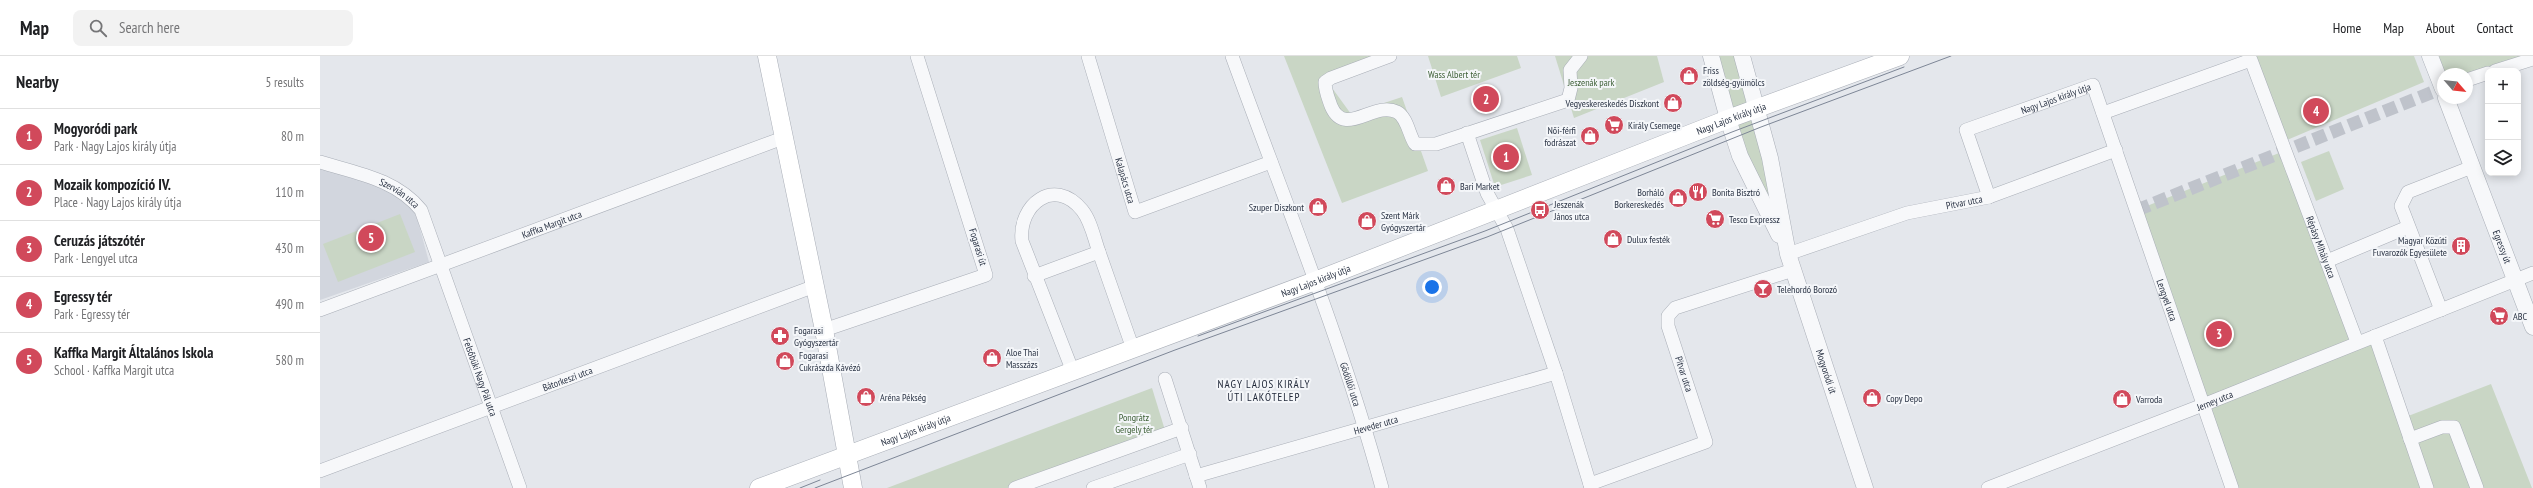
<!DOCTYPE html>
<meta charset="utf-8">
<style>
:root{--surface:#fff;--page:#f2f2f2;--text:#202124;--muted:#757577;--line:#e0e0e0;--accent:#d1495b}
body{margin:0;font-family:"PT Sans Narrow",sans-serif;background:var(--page);color:var(--text)}
.controls{position:absolute;right:12px;top:12px;display:grid;overflow:hidden;border-radius:8px;box-shadow:0 2px 10px #0003}
.controls button{width:36px;height:36px;display:grid;place-items:center;padding:0;border:0;border-bottom:1px solid var(--line);background:var(--surface);color:var(--text);font:20px sans-serif}
.compass{position:absolute;left:2117px;top:12px;width:36px;height:36px;border-radius:50%;background:var(--surface);box-shadow:0 2px 10px #0003;rotate:118deg}
.you{position:absolute;left:1112px;top:231px;width:14px;height:14px;margin:-10px;border:3px solid #fff;border-radius:50%;background:#1a73e8;box-shadow:0 0 0 6px #1a73e833}
.badge{display:grid;place-items:center;width:26px;height:26px;border-radius:50%;background:var(--accent);color:#fff;font-size:13px;font-weight:700}
.pin{position:absolute;translate:-50% -50%;border:2px solid #fff;box-shadow:0 1px 4px #0006}
.list{margin:0;padding:0;list-style:none}
h2{display:flex;justify-content:space-between;align-items:center;height:52px;margin:0;padding:0 16px;font-size:17px}
h2 small{font-size:13px;font-weight:400;color:var(--muted)}
.list li{display:grid;grid-template-columns:26px 1fr auto;gap:12px;align-items:center;box-sizing:border-box;height:56px;padding:0 16px;border-top:1px solid var(--line)}
.list b{display:block;font-size:15px;white-space:nowrap}
.list p{margin:0;font-size:13px;white-space:nowrap;color:var(--muted)}
.list em{font-size:13px;font-style:normal;color:var(--muted)}
.icon{flex:none;width:22px;height:22px;fill:none;stroke:currentColor;stroke-width:2;stroke-linecap:round;stroke-linejoin:round}
.map{position:relative;flex:none;width:2213px;height:432px;overflow:hidden}
header{display:flex;align-items:center;gap:24px;box-sizing:border-box;height:56px;padding:0 20px;background:var(--surface);border-bottom:1px solid var(--line)}
header strong{font-size:19px}
nav{display:flex;gap:22px;margin-inline-start:auto;font-size:14px}
.search{width:280px;height:36px;background:var(--page);display:flex;align-items:center;gap:10px;box-sizing:border-box;padding:0 14px;border-radius:8px;color:var(--muted);font-size:15px}
main{display:flex}
aside{flex:1;background:var(--surface)}
.map>svg:first-child{display:block}
.built{fill:#d2d6de}
.green{fill:#c9d6c5}
.lines{fill:none;stroke-linecap:round;stroke-linejoin:round}
.minor-tunnel{stroke:#bfc3cb;stroke-width:13;stroke-dasharray:13 6;stroke-linecap:butt}
.minor-casing{stroke:#a9aeb7;stroke-width:14}
.tertiary-casing{stroke:#a9aeb7;stroke-width:17}
.secondary-casing{stroke:#a9aeb7;stroke-width:19}
.minor{stroke:#f7f8fa;stroke-width:13}
.tertiary{stroke:#f7f8fa;stroke-width:16}
.secondary{stroke:#fff;stroke-width:18}
.tram{stroke:#7d8696;stroke-width:1}
.labels{text-anchor:middle;dominant-baseline:central;stroke-width:4;stroke-linejoin:round;paint-order:stroke}
.poi-label{font-size:10px;fill:#2b3445;stroke:#f4f6f9;text-anchor:start}
.park-label{font-size:10px;fill:#3f6138;stroke:#f4f6f9}
.street-label{font-size:10px;fill:#2b3445;stroke:#f4f6f9}
.neighbourhood-label{font-size:11px;letter-spacing:1px;fill:#1d2536;stroke:#f4f6f9}
</style>
<header>
<strong>Map</strong>
<div class="search"><svg class="icon" aria-label="search" viewBox="0 0 24 24"><circle cx="10" cy="10" r="6"/><path d="M15 15l6 6"/></svg>Search here</div>
<nav><a>Home</a><a>Map</a><a>About</a><a>Contact</a></nav>
</header>
<main>
<aside>
<h2>Nearby<small>5 results</small></h2>
<ul class="list">
<li><span class="badge">1</span><div><b>Mogyoródi park</b><p>Park · Nagy Lajos király útja</p></div><em>80 m</em></li>
<li><span class="badge">2</span><div><b>Mozaik kompozíció IV.</b><p>Place · Nagy Lajos király útja</p></div><em>110 m</em></li>
<li><span class="badge">3</span><div><b>Ceruzás játszótér</b><p>Park · Lengyel utca</p></div><em>430 m</em></li>
<li><span class="badge">4</span><div><b>Egressy tér</b><p>Park · Egressy tér</p></div><em>490 m</em></li>
<li><span class="badge">5</span><div><b>Kaffka Margit Általános Iskola</b><p>School · Kaffka Margit utca</p></div><em>580 m</em></li>
</ul>
</aside>
<div class="map">
<svg width="2213" height="432" viewBox="0 0 2213 432">
<rect width="100%" height="100%" fill="#e4e7ec"/>
<!-- built -->
<polygon class="built" points="0,111 65,133 85,143 96,158 109,206 0,244"/>
<!-- green -->
<g class="green">
<polygon points="964,0 1053,0 1007,25 1031,58 1082,41 1108,115 1022,147"/>
<polygon points="1108,0 1197,0 1201,12 1121,41"/>
<polygon points="1235,0 1337,0 1344,26 1254,62"/>
<polygon points="1391,0 1422,0 1468,198 1420,100"/>
<polygon points="1935,0 2094,0 2104,26 1967,84"/>
<polygon points="2119,0 2213,0 2147,18 2125,18"/>
<polygon points="1197,72 1212,119 1175,131 1160,84"/>
<polygon points="1964,95 2037,286 2055,280 2083,362 2171,328 2212,432 1912,432 1817,154"/>
<polygon points="2009,95 2024,133 1996,145 1981,106"/>
<polygon points="80,158 95,196 18,226 3,188"/>
<polygon points="832,332 848,384 711,432 567,432"/>
</g>
<g class="lines">
<!-- minor-tunnel -->
<polyline class="minor-tunnel" points="1817,154 2123,32"/>
<defs>
<g id="minor">
<path id="s1" d="M768,0L815,156L951,106"/>
<path id="s2" d="M912,0C964,143 1022,285 1062,432"/>
<path d="M1070,0L1011,22L1005,26C1005,35 1008,41 1011,50C1025,83 1054,44 1077,56C1087,61 1089,79 1095,88H1116L1248,44L1251,32L1250,14L1261,0"/>
<polyline points="2175,15 2213,3"/>
<polyline points="2147,24 2168,17"/>
<path id="s3" d="M1783,57L1931,4L2037,286"/>
<polyline points="1147,77 1167,137 1187,173 1236,317 1271,432"/>
<path id="s4" d="M0,106C36,117 76,123 101,154L200,432"/>
<path id="s5" d="M1669,141L1646,74L1773,29L1912,432"/>
<path id="s6" d="M1468,198L1587,157L1669,141L1796,94"/>
<polyline points="2007,205 2088,171"/>
<polyline points="714,220 779,196"/>
<path id="s7" d="M0,254L463,82"/>
<polyline points="2121,254 2081,150 2088,136 2152,111"/>
<polyline points="504,274 666,219 597,0"/>
<polyline points="2055,280 2107,432"/>
<path d="M753,316L702,185C698,149 734,120 762,154C771,165 774,182 779,196C790,228 802,261 813,293"/>
<polyline points="845,323 880,432"/>
<polyline points="2090,383 2122,371 2134,371 2157,432"/>
<path id="s8" d="M0,415L495,230"/>
<path id="s9" d="M876,420L1236,317"/>
<polyline points="1270,428 1386,386 1348,270 1348,260 1355,252 1473,214"/>
<polyline points="695,432 862,372"/>
<polyline points="773,432 870,398"/>
<path id="s10" d="M1668,432L1883,349L2213,217"/>
</g>
<g id="tertiary">
<polyline points="1391,0 1408,63 1420,100 1459,179"/>
<path id="s11" d="M1422,0L1450,102L1468,198L1545,432"/>
<polyline points="2110,0 2123,33"/>
<path id="s12" d="M2126,42L2213,271"/>
</g>
<g id="secondary">
<polyline points="447,0 504,274 533,432"/>
<path id="s13" d="M439,432L995,225L1408,63L1580,0"/>
</g>
</defs>
<!-- minor casing -->
<use href="#minor" class="minor-casing"/>
<!-- tertiary casing -->
<use href="#tertiary" class="tertiary-casing"/>
<!-- secondary casing -->
<use href="#secondary" class="secondary-casing"/>
<!-- minor -->
<use href="#minor" class="minor"/>
<!-- tertiary -->
<use href="#tertiary" class="tertiary"/>
<!-- secondary -->
<use href="#secondary" class="secondary"/>
<!-- tram -->
<g class="tram">
<polyline points="878,280 1165,175 1412,76 1584,11"/>
<polyline points="480,432 500,424"/>
<polyline points="495,432 855,294 1167,181 1441,71 1631,0"/>
</g>
</g>
<!-- icons -->
<defs>
<symbol id="shop-disc" viewBox="-11 -11 22 22"><circle r="9.5" fill="#d1495b" stroke="#f4f6f9"/><path d="M-5-2.5h2.3a2.7 3.5 0 0 1 5.4 0H5L5.5 6h-11ZM-1.5-2.5h3a1.5 2.3 0 0 0-3 0Z" fill="#fff"/></symbol>
<symbol id="supermarket-disc" viewBox="-11 -11 22 22"><circle r="9.5" fill="#d1495b" stroke="#f4f6f9"/><path d="M-6-5.5h2.5l.6 2H6L4.5 2H-2.5L-4.4-4H-6ZM-1.5 3.2a1.3 1.3 0 1 0 .1 0ZM3 3.2a1.3 1.3 0 1 0 .1 0Z" fill="#fff"/></symbol>
<symbol id="restaurant-disc" viewBox="-11 -11 22 22"><circle r="9.5" fill="#d1495b" stroke="#f4f6f9"/><path d="M-5-6h1v4h1v-4h1v4h1v-4h1v5L-1.5 .5V6h-2V.5L-5-1ZM5-6V6H3V1.5H1.5Q1.5-4 5-6Z" fill="#fff"/></symbol>
<symbol id="bus-disc" viewBox="-11 -11 22 22"><circle r="9.5" fill="#d1495b" stroke="#f4f6f9"/><path d="M-5-6H5V4H4V6H2V4H-2V6H-4V4H-5ZM-3.5-4V0h7V-4ZM-3.5 1.2v1.5H-2V1.2ZM2 1.2v1.5H3.5V1.2Z" fill="#fff"/></symbol>
<symbol id="building-disc" viewBox="-11 -11 22 22"><circle r="9.5" fill="#d1495b" stroke="#f4f6f9"/><path d="M-4-6H4V6H1V3H-1V6H-4ZM-2.5-4.3h1.7v1.8h-1.7ZM.8-4.3h1.7v1.8H.8ZM-2.5-1h1.7V.8h-1.7ZM.8-1h1.7V.8H.8Z" fill="#fff"/></symbol>
<symbol id="bar-disc" viewBox="-11 -11 22 22"><circle r="9.5" fill="#d1495b" stroke="#f4f6f9"/><path d="M-6-5H6L.8 .8V4.5H3.5V6h-7V4.5H-.8V.8Z" fill="#fff"/></symbol>
<symbol id="pharmacy-disc" viewBox="-11 -11 22 22"><circle r="9.5" fill="#d1495b" stroke="#f4f6f9"/><path d="M-2-6h4v4h4v4h-4v4h-4v-4h-4v-4h4Z" fill="#fff"/></symbol>
</defs>
<g fill-rule="evenodd">
<use href="#shop-disc" x="1358" y="9" width="22" height="22"/>
<use href="#shop-disc" x="1342" y="36" width="22" height="22"/>
<use href="#supermarket-disc" x="1283" y="58" width="22" height="22"/>
<use href="#shop-disc" x="1259" y="69" width="22" height="22"/>
<use href="#shop-disc" x="1115" y="119" width="22" height="22"/>
<use href="#restaurant-disc" x="1367" y="125" width="22" height="22"/>
<use href="#shop-disc" x="1347" y="131" width="22" height="22"/>
<use href="#shop-disc" x="987" y="140" width="22" height="22"/>
<use href="#bus-disc" x="1209" y="143" width="22" height="22"/>
<use href="#supermarket-disc" x="1384" y="152" width="22" height="22"/>
<use href="#shop-disc" x="1036" y="154" width="22" height="22"/>
<use href="#shop-disc" x="1282" y="172" width="22" height="22"/>
<use href="#building-disc" x="2130" y="179" width="22" height="22"/>
<use href="#bar-disc" x="1432" y="222" width="22" height="22"/>
<use href="#supermarket-disc" x="2168" y="249" width="22" height="22"/>
<use href="#pharmacy-disc" x="449" y="269" width="22" height="22"/>
<use href="#shop-disc" x="661" y="291" width="22" height="22"/>
<use href="#shop-disc" x="454" y="294" width="22" height="22"/>
<use href="#shop-disc" x="535" y="330" width="22" height="22"/>
<use href="#shop-disc" x="1541" y="331" width="22" height="22"/>
<use href="#shop-disc" x="1791" y="332" width="22" height="22"/>
</g>
<g class="labels">
<!-- poi labels -->
<g class="poi-label">
<text x="1383" y="14">Friss<tspan x="1383" dy="12">zöldség-gyümölcs</tspan></text>
<text x="1339" y="47" text-anchor="end">Vegyeskereskedés Diszkont</text>
<text x="1308" y="69">Király Csemege</text>
<text x="1256" y="74" text-anchor="end">Női-férfi<tspan x="1256" dy="12">fodrászat</tspan></text>
<text x="1140" y="130">Bari Market</text>
<text x="1344" y="136" text-anchor="end">Borháló<tspan x="1344" dy="12">Borkereskedés</tspan></text>
<text x="1392" y="136">Bonita Bisztró</text>
<text x="1234" y="148">Jeszenák<tspan x="1234" dy="12">János utca</tspan></text>
<text x="984" y="151" text-anchor="end">Szuper Diszkont</text>
<text x="1061" y="159">Szent Márk<tspan x="1061" dy="12">Gyógyszertár</tspan></text>
<text x="1409" y="163">Tesco Expressz</text>
<text x="1307" y="183">Dulux festék</text>
<text x="2127" y="184" text-anchor="end">Magyar Közúti<tspan x="2127" dy="12">Fuvarozók Egyesülete</tspan></text>
<text x="1457" y="233">Telehordó Borozó</text>
<text x="2193" y="260">ABC</text>
<text x="474" y="274">Fogarasi<tspan x="474" dy="12">Gyógyszertár</tspan></text>
<text x="686" y="296">Aloe Thai<tspan x="686" dy="12">Masszázs</tspan></text>
<text x="479" y="299">Fogarasi<tspan x="479" dy="12">Cukrászda Kávézó</tspan></text>
<text x="560" y="341">Aréna Pékség</text>
<text x="1566" y="342">Copy Depo</text>
<text x="1816" y="343">Varroda</text>
</g>
<!-- park labels -->
<g class="park-label">
<text x="1134" y="18">Wass Albert tér</text>
<text x="1271" y="26">Jeszenák park</text>
<text x="814" y="361">Pongrátz<tspan x="814" dy="12">Gergely tér</tspan></text>
</g>
<!-- street labels -->
<g class="street-label">
<text stroke="none"><textPath href="#s5" startOffset="166">Nagy Lajos király útja</textPath></text>
<text stroke="none"><textPath href="#s13" startOffset="1040">Nagy Lajos király útja</textPath></text>
<text stroke="none"><textPath href="#s1" startOffset="130">Kalapács utca</textPath></text>
<text stroke="none"><textPath href="#s4" startOffset="86">Szervián utca</textPath></text>
<text stroke="none"><textPath href="#s6" startOffset="184">Pitvar utca</textPath></text>
<text stroke="none"><textPath href="#s7" startOffset="247">Kaffka Margit utca</textPath></text>
<text stroke="none"><textPath href="#s3" startOffset="357">Répásy Mihály utca</textPath></text>
<text transform="translate(658 191) rotate(73)">Fogarasi út</text>
<text stroke="none"><textPath href="#s12" startOffset="159">Egressy út</textPath></text>
<text stroke="none"><textPath href="#s13" startOffset="594">Nagy Lajos király útja</textPath></text>
<text stroke="none"><textPath href="#s5" startOffset="433">Lengyel utca</textPath></text>
<text stroke="none"><textPath href="#s11" startOffset="327">Mogyoródi út</textPath></text>
<text transform="translate(1364 318) rotate(72)">Pitvar utca</text>
<text stroke="none"><textPath href="#s4" startOffset="291">Felsőbüki Nagy Pál utca</textPath></text>
<text stroke="none"><textPath href="#s8" startOffset="264">Bátorkeszi utca</textPath></text>
<text stroke="none"><textPath href="#s2" startOffset="349">Gödöllői utca</textPath></text>
<text stroke="none"><textPath href="#s10" startOffset="243">Jerney utca</textPath></text>
<text stroke="none"><textPath href="#s9" startOffset="187">Heveder utca</textPath></text>
<text stroke="none"><textPath href="#s13" startOffset="167">Nagy Lajos király útja</textPath></text>
</g>
<!-- neighbourhood labels -->
<g class="neighbourhood-label">
<text x="944" y="328">NAGY LAJOS KIRÁLY<tspan x="944" dy="13">ÚTI LAKÓTELEP</tspan></text>
</g>
</g>
</svg>
<div class="controls">
<button>+</button>
<button>−</button>
<button><svg class="icon" aria-label="layers" viewBox="0 0 24 24"><path d="M12 4l9 5-9 5-9-5zM3 14l9 5 9-5"/></svg></button>
</div>
<svg class="compass" viewBox="-18 -18 36 36"><path d="M0-13l5 13h-10z" fill="#e53935"/><path d="M0 13l5-13h-10z" fill="#757577"/></svg>
<div class="you"></div>
<div class="pin badge" style="left:1186px;top:101px">1</div>
<div class="pin badge" style="left:1166px;top:43px">2</div>
<div class="pin badge" style="left:1899px;top:278px">3</div>
<div class="pin badge" style="left:1996px;top:55px">4</div>
<div class="pin badge" style="left:51px;top:182px">5</div>
</div>
</main>
